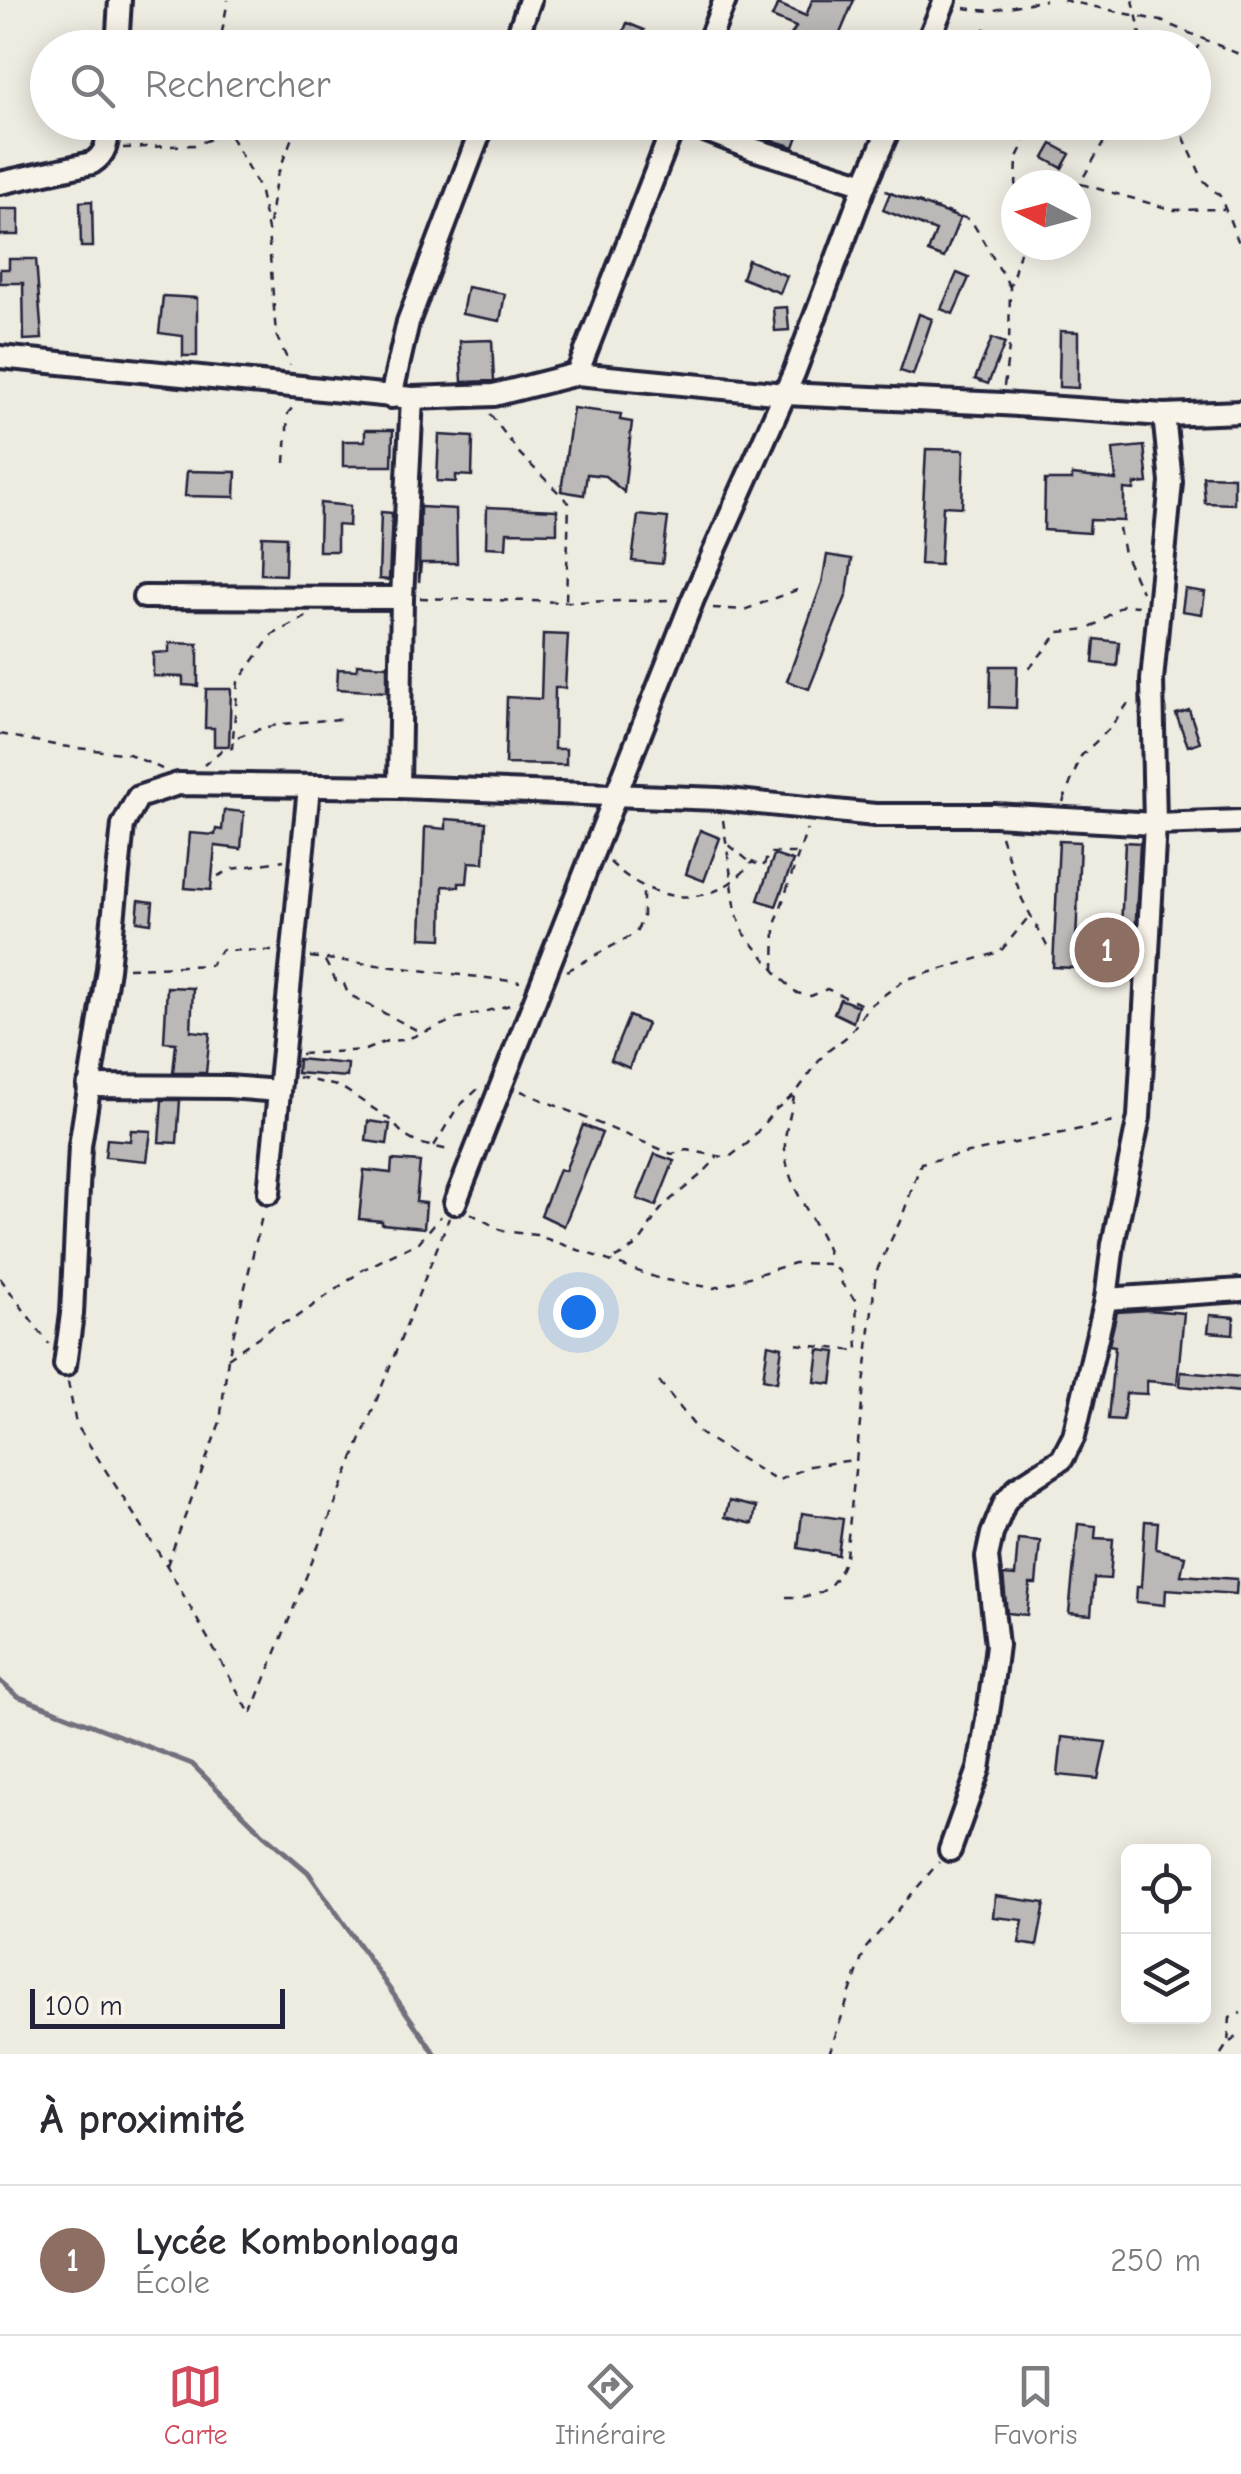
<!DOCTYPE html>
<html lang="fr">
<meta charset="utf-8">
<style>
:root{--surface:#fff;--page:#f2f2f3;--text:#2b2b33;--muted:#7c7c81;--line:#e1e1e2;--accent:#d1495b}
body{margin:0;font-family:"Comic Neue",sans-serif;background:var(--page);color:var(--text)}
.controls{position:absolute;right:30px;bottom:30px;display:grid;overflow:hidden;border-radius:15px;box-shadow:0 5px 25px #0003}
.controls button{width:90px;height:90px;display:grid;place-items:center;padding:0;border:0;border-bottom:2px solid var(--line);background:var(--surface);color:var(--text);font:50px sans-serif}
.compass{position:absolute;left:1001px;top:170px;width:90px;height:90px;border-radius:50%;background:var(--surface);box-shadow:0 5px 25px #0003;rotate:276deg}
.scale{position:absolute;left:30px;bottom:25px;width:255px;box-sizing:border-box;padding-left:10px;border:5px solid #22223b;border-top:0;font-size:28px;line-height:35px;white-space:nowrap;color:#22223b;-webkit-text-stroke:8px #f7f3e8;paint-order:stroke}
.you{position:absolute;left:578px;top:1312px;width:35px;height:35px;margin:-25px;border:8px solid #fff;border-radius:50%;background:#1a73e8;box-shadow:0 0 0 15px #1a73e833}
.badge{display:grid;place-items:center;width:65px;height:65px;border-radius:50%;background:var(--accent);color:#fff;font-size:32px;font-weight:700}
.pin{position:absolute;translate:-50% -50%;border:5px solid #fff;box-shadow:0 2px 10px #0006}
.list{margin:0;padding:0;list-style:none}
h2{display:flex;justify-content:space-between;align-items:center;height:130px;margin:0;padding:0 40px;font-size:42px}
h2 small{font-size:32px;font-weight:400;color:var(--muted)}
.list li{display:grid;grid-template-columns:65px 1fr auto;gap:30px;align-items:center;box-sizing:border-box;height:150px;padding:0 40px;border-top:2px solid var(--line)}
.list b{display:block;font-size:38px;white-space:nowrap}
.list p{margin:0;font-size:32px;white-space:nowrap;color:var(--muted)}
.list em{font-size:32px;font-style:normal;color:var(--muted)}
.icon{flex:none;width:55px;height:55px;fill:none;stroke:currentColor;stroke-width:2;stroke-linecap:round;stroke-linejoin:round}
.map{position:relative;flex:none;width:1241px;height:2054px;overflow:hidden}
.search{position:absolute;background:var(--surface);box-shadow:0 5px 25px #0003;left:30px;right:30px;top:30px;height:110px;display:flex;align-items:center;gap:25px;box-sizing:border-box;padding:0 35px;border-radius:55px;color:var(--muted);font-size:38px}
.sheet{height:280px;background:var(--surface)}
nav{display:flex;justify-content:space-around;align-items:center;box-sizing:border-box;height:140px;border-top:2px solid var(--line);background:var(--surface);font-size:28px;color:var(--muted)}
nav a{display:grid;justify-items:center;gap:5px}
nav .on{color:var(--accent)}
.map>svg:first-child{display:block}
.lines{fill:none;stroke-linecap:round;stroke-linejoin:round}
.stream{stroke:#716f7b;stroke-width:5}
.building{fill:#bbb8b7;stroke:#22223b;stroke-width:2.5}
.street-casing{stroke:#22223b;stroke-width:28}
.path{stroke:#22223b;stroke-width:2.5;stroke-dasharray:8 8;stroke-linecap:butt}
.street{stroke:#f7f3e8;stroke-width:20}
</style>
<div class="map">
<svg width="1241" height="2054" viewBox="0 0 1241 2054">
<rect width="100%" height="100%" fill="#eeebe1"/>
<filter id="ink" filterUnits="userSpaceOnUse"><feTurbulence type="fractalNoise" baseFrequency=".01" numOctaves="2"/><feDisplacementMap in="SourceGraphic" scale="20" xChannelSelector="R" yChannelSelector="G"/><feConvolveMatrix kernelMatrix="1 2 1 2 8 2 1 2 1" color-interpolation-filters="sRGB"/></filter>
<g filter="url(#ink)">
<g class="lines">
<!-- stream -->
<polyline class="stream" points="0,1681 17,1696 192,1764 263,1834 308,1872 435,2054"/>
</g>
<!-- building -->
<g class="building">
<polygon points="812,0 854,0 834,48 783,48 796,27 772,17 778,4 806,16"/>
<polygon points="627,23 644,30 636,48 617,48"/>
<polygon points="984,29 1030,46 1030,48 995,48 979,41"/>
<polygon points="762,122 803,122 794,147 755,135"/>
<polygon points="1052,144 1070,154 1062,168 1044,158"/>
<polygon points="890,193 960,218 944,258 928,252 936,231 883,210"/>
<polygon points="92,201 93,247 81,247 80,202"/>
<rect x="0" y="209" width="19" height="26"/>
<polygon points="9,259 36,259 42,339 24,340 23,283 0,283 0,269 9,269"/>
<polygon points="748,260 787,276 780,293 742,278"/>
<polygon points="957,273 969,278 953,314 941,309"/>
<polygon points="467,287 505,294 500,321 462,314"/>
<polygon points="163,296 197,298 197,356 183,356 183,336 159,333"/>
<polygon points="787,307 789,330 775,331 773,308"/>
<polygon points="919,314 932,319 913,375 900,371"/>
<polygon points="1060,331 1078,332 1078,388 1059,387"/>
<polygon points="992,338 1005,343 988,384 975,379"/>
<polygon points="492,340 494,381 462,382 460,341"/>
<polygon points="573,408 621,414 620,420 632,422 624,492 605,476 587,474 584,495 561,491"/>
<polygon points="365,430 393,430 392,466 343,466 343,441 365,441"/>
<polygon points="439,435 473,437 472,476 456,475 456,482 437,481"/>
<polygon points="1144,446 1148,483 1135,484 1134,490 1124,489 1124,521 1090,520 1089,533 1044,530 1045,480 1072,480 1072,475 1116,480 1113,449"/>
<polygon points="926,449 964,450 962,507 943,506 940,565 920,564"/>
<polygon points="187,471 236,472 235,497 185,496"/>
<polygon points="1203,476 1234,477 1234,504 1205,503"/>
<polygon points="320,503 350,506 349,526 337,525 337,551 319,551"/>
<polygon points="420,507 456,509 457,563 421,563 419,582"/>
<polygon points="487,507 557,510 557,533 507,532 506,548 486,547"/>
<polygon points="381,512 392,513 389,580 379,579"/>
<polygon points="638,515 668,518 662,564 632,561"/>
<polygon points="262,536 286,537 285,575 261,574"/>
<polygon points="827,555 852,559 847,594 809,689 787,681 822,583"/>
<polygon points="1185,589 1205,592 1202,614 1182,611"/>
<polygon points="543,634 568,635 565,688 555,688 554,749 566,749 566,765 505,764 507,697 541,699"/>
<polygon points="1095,639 1119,642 1117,666 1093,663"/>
<polygon points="169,643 198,644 198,686 183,685 183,677 153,676 153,653 169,652"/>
<polygon points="357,664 387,666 387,692 337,689 338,669 357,670"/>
<polygon points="991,666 1017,666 1016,708 990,707"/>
<polygon points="206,689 231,689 229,746 214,746 214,728 205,728"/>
<polygon points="1189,710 1200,742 1188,746 1176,714"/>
<polygon points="224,810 244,812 241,849 215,846 211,890 185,888 190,833 215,835 216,829 222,830"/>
<polygon points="446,819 486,822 484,863 469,862 467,883 459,883 459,887 443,886 442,939 421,938 425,827 446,829"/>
<polygon points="700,830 720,838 704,881 686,874"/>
<polygon points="1059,841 1080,842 1075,968 1053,967"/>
<polygon points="1125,842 1140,843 1133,973 1119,972"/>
<polygon points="774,855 793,861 776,906 758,900"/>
<polygon points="139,900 153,902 151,923 137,921"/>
<polygon points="167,987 193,988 191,1031 210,1033 206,1073 173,1073 176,1043 164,1042"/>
<polygon points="840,999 858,1006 853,1022 834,1013"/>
<polygon points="629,1016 647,1024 629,1068 611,1060"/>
<polygon points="298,1059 348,1064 347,1077 297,1073"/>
<polygon points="162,1100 180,1100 177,1143 159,1142"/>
<polygon points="368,1121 390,1124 387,1144 366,1141"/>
<polygon points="583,1125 602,1133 564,1226 541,1215 559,1169 565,1171"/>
<polygon points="131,1130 151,1131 147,1161 105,1157 107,1139 130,1141"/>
<polygon points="655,1154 674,1161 656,1206 637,1199"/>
<polygon points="392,1160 420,1162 416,1202 426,1203 424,1228 382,1224 382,1221 359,1219 364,1170 391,1173"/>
<polygon points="1148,1310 1184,1313 1177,1384 1147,1381 1147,1394 1126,1393 1123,1420 1108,1419 1115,1346 1109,1345 1117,1312"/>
<polygon points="1210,1315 1234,1317 1233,1334 1208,1332"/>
<polygon points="768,1344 782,1347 777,1382 763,1379"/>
<polygon points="819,1350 836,1352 832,1384 815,1382"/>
<polygon points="1181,1372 1241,1377 1241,1392 1180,1386"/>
<polygon points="729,1501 756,1507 753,1524 725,1517"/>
<polygon points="802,1513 843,1519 838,1555 798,1548"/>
<polygon points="1145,1521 1158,1522 1156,1549 1185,1556 1181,1575 1237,1579 1236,1594 1166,1589 1165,1605 1136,1602 1137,1587 1141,1587"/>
<polygon points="1078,1524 1096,1526 1095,1538 1113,1539 1110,1579 1094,1578 1091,1615 1069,1613"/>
<polygon points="1018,1539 1040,1541 1036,1584 1030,1584 1027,1615 1007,1613 1003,1575 1015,1576"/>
<polygon points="1062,1737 1106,1742 1098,1779 1058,1775"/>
<polygon points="995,1896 1045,1903 1037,1946 1019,1943 1023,1920 993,1917"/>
</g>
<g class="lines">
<defs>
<g id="street">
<polyline points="117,48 120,0"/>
<polyline points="513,48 530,0"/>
<polyline points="706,48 725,0"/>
<polyline points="925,48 945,0"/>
<polyline points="684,122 753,149 865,184"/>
<path d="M0,183L92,163C108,153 107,140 109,122"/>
<polyline points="0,357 412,398 494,395 577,374 785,394 1002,404 1164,415 1171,482 1152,680 1155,824 1139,1117 1113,1244 1106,1299 1074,1436 1062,1459 1017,1488 1005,1502 992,1534 987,1557 997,1645 990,1700 979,1769 950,1850"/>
<polyline points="577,374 675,122"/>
<polyline points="391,397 408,322 484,122"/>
<polyline points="1164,415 1241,412"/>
<polyline points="144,597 402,598"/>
<polyline points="399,787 402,598 412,398"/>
<polyline points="88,1086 228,1087 279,1091"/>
<polyline points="269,1193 309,787"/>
<polyline points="455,1203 693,599 794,373 865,184 892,122"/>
<polyline points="1106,1299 1241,1290"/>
<polyline points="65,1365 72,1314 80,1146 108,969 123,825 138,797 178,784 399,787 719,799 875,815 994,815 1155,824 1241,821"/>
</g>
</defs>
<!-- street casing -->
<use href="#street" class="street-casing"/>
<!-- path -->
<g class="path">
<polyline points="1063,0 1161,21 1241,55"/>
<polyline points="1133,0 1144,48"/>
<polyline points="964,8 989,11 1045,0"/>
<polyline points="138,38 154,48"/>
<path d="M202,48C237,36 278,40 313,48"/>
<polyline points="219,48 228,0"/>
<polyline points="1110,48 1139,32"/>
<polyline points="1194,52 1203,40"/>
<polyline points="223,122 259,188 268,230 276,335 290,365"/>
<polyline points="1177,122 1203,180 1220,196 1241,248"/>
<polyline points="123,148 195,145 255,122"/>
<polyline points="1081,184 1174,210 1224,209"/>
<polyline points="1016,188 1017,157 1035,122"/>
<polyline points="1076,190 1108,135 1124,122"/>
<polyline points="885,191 971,220 1010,287"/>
<polyline points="269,224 276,179 298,122"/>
<polyline points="1004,386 1009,348 1010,287 1022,245"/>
<polyline points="490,414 520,454 569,503 566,601"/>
<polyline points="285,463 288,413 293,407"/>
<polyline points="1119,528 1124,554 1142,592"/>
<polyline points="420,598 566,602 672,600"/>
<polyline points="713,608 744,610 802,588"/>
<polyline points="1029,669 1059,632 1089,629 1123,605 1138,606"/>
<polyline points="0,734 60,746 129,754 162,769"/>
<polyline points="233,737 238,682 272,635 306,617"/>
<path d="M204,765L223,749L232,748L233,739C274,721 297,723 340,719"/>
<polyline points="1063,802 1081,756 1109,729 1132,698"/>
<polyline points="723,820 736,912 744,933 781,978 797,993 811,996 827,989 867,1007"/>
<polyline points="1001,836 1022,899 1047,946"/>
<polyline points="729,845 750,862"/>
<path d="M610,862C652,904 713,912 752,862L763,867L769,853H798"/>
<polyline points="218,876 233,869 284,860"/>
<polyline points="310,957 520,982"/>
<polyline points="325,961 337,983 344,984 348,994 422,1033"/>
<polyline points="128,968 211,965 221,950 272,951"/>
<polyline points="774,970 775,925 807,829"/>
<polyline points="567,971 636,933 643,917 643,885"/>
<polyline points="301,1054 365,1050 387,1041 405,1040 459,1018 514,1004"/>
<polyline points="298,1077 341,1087 389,1119 405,1136 417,1143 453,1151"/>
<polyline points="521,1091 672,1154 687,1150 728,1158 748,1143 775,1110 795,1094 824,1054 849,1035 868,1007 904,980 1000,952 1031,914"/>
<path d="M794,1096C792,1111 785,1128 785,1143C783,1187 820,1221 831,1261"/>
<polyline points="434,1146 457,1108 479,1088"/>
<polyline points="470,1213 503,1231 536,1235 660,1279 714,1288 794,1263 832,1264 840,1272 842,1284 856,1301 858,1351 795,1344"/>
<path d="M615,1258C653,1241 644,1223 669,1201C685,1187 705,1174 717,1157"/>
<polyline points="0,1278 49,1344"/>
<polyline points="228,1358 277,1324 293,1320 364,1269 419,1242 441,1216"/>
<polyline points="659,1381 701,1434 777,1481 810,1466 853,1460"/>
<polyline points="68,1382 76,1424 167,1566 251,1715 449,1218"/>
<polyline points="167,1565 220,1422 228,1358 263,1212"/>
<path d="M786,1597C823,1598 834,1589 846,1556L876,1272L902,1217L921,1163L1118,1121"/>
<polyline points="1230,2042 1241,2034"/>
<polyline points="829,2054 865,1949 939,1862"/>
<polyline points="1221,2054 1228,2043 1230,2018 1241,2013"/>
</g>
<!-- street -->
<use href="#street" class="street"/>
</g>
</g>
</svg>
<div class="controls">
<button><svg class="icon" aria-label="locate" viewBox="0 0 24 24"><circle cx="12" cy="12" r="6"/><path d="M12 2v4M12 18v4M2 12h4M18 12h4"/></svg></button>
<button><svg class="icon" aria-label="layers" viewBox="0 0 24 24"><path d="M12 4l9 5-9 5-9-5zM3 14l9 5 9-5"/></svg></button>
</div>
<svg class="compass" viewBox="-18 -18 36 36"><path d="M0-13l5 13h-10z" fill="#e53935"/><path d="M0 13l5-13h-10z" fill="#7c7c81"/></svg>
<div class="scale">100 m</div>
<div class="you"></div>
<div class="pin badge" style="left:1107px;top:950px;background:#8d6e63">1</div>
<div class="search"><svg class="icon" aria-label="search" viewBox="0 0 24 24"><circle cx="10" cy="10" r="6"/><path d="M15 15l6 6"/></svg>Rechercher</div>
</div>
<section class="sheet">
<h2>À proximité<small></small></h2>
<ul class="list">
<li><span class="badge" style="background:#8d6e63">1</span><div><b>Lycée Kombonloaga</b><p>École</p></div><em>250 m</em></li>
</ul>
</section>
<nav>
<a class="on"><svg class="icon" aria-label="map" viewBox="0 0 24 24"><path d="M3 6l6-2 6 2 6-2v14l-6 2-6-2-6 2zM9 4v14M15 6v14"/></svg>Carte</a>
<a><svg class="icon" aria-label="directions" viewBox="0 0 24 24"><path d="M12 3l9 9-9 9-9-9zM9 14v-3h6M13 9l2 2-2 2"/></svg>Itinéraire</a>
<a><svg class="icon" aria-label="saved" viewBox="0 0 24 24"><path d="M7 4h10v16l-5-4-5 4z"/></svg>Favoris</a>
</nav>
